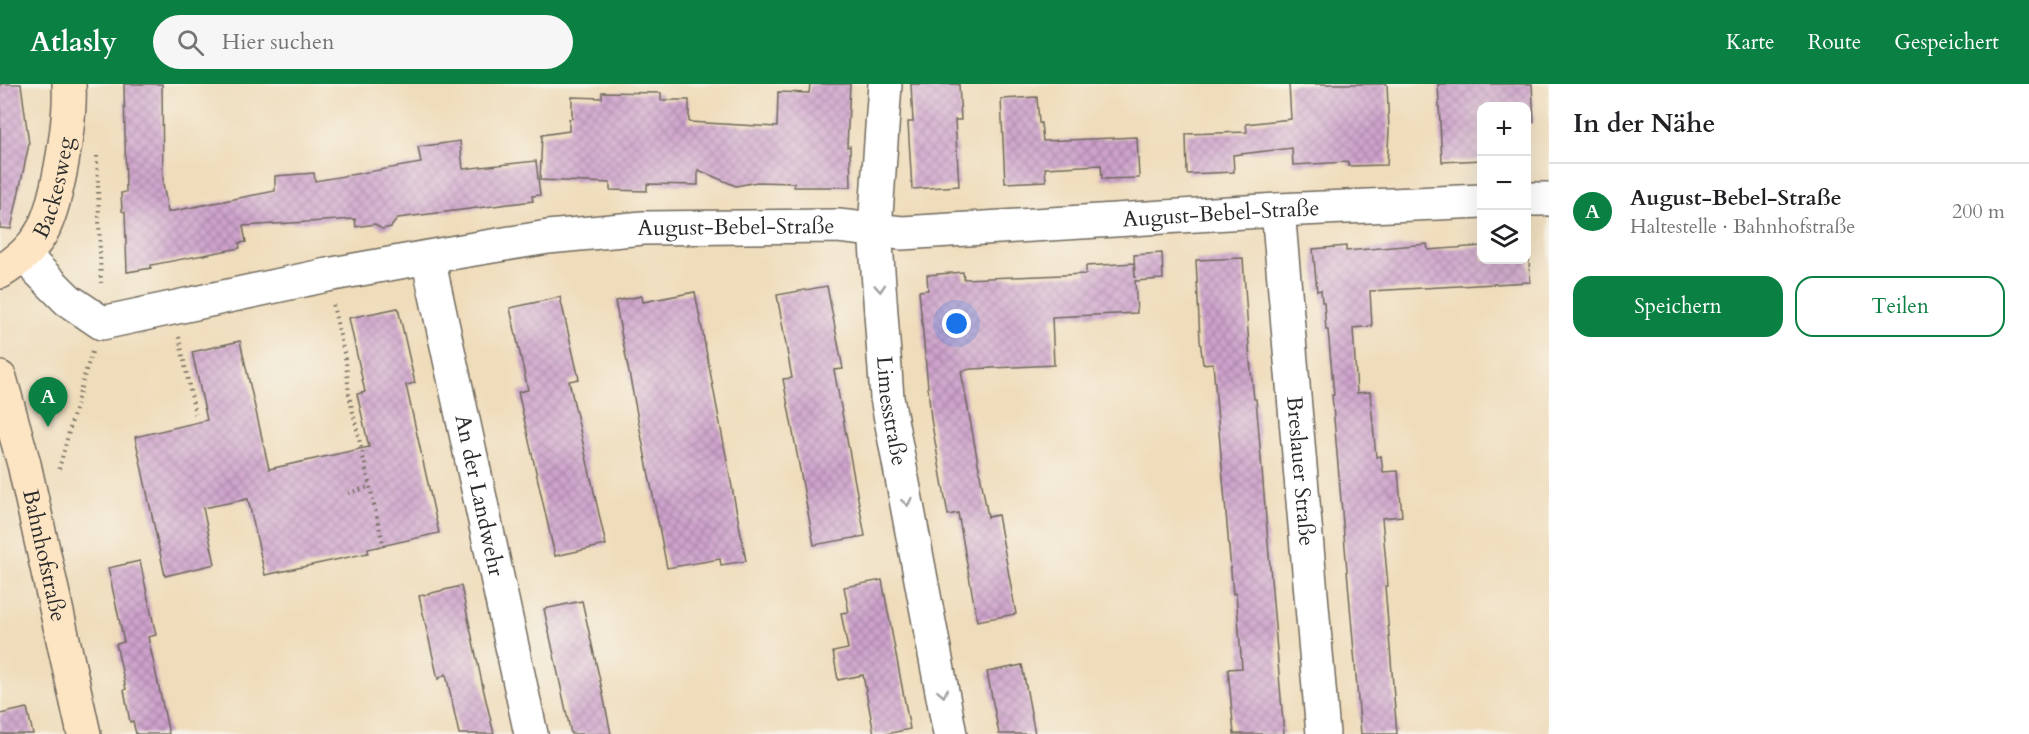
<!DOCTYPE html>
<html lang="de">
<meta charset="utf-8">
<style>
:root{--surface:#fff;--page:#f6f6f6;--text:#202124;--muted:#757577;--line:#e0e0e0;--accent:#0b8043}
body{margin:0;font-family:Cardo,serif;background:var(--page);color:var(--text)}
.controls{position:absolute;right:18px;top:18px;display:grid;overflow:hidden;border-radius:12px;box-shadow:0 6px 24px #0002}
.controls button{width:54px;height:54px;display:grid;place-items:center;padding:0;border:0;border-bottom:2px solid var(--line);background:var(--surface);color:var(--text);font:30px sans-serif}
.you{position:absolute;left:957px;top:240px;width:21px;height:21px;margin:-15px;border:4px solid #fff;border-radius:50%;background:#1a73e8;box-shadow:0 0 0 9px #1a73e833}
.badge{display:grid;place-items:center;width:39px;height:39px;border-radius:50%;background:var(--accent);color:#fff;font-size:20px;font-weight:700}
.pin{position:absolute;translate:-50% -50px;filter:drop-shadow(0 2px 3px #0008)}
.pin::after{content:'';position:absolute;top:32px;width:21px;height:18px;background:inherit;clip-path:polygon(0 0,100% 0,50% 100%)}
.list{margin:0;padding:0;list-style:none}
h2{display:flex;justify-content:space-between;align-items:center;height:78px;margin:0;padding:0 24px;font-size:26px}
h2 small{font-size:20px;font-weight:400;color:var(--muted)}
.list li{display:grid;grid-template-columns:39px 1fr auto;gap:18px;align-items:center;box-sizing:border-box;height:96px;padding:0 24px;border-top:2px solid var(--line)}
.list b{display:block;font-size:22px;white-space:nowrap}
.list p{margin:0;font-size:20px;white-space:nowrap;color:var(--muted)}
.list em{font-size:20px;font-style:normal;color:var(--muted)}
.actions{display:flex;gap:12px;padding:18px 24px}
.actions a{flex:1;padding:14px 0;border:2px solid var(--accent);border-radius:18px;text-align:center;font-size:21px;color:var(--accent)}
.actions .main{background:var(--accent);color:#fff}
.icon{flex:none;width:33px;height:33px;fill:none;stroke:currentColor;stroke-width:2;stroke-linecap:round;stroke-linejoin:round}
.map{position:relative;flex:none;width:1549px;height:650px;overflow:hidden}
header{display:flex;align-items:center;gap:36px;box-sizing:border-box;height:84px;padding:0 30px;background:var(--accent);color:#fff}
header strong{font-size:28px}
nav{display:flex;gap:33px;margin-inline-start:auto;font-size:21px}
.search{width:420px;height:54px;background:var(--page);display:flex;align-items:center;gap:15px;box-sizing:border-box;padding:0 21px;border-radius:33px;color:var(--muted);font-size:22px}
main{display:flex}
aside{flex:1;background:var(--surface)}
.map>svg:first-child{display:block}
.building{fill:url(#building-cross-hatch)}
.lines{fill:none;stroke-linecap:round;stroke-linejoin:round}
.street-casing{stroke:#70695d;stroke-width:36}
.secondary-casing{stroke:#70695d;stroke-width:36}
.path{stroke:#70695d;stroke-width:4;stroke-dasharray:1.5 4.5;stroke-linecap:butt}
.street{stroke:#fff;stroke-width:33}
.secondary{stroke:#fde5c4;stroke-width:33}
.oneway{stroke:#a0a0a0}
.labels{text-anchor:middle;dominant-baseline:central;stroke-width:5;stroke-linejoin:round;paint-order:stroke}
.street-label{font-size:22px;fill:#2b2b2b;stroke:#f7f3e8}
</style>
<header>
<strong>Atlasly</strong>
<div class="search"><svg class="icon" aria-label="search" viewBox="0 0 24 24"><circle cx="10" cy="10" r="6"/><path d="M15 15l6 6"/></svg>Hier suchen</div>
<nav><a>Karte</a><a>Route</a><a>Gespeichert</a></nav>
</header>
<main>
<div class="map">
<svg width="1549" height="650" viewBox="0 0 1549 650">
<defs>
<pattern id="building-cross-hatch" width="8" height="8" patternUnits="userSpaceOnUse" patternTransform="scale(1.5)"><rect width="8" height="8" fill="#cea2cc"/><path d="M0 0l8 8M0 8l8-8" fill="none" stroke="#a784a6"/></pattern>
</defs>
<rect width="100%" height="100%" fill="#f7f3e8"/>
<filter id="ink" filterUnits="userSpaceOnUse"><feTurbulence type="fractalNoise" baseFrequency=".0167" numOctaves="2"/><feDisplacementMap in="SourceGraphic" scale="12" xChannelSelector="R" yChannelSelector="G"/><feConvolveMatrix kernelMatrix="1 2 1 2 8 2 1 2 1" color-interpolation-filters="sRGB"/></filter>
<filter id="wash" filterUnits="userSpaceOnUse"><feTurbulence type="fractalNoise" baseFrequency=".008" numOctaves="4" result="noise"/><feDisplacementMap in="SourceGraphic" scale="24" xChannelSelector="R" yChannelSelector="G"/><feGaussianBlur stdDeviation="1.35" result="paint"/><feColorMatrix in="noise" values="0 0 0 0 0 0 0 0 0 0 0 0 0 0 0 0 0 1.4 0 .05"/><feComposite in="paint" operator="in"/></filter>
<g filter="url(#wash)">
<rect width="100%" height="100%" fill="#efdcba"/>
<g id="blocks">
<!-- building -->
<g class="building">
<polygon points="0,0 21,0 29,60 11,145 0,144"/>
<polygon points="124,0 162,0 163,100 168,128 275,107 275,92 314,89 315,97 421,79 418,63 460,57 463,85 536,77 540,111 532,112 533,117 398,134 391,143 382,145 375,140 356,143 355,135 243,142 246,158 239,159 240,164 151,181 151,184 127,188 125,128 122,127 121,109 126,108"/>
<polygon points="810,0 850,0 847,63 850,62 851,103 794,103 794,99 757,98 736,102 698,86 698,101 647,100 647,107 610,106 610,99 540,96 542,51 569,47 569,35 572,34 572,13 602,14 602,8 661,9 661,16 689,16 689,38 777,43 778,8 809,9"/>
<polygon points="911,0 959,0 961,36 955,36 959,102 912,105 908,38 913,38"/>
<polygon points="1289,0 1387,0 1389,47 1387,81 1348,82 1348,78 1293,81 1292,64 1233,71 1234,88 1187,90 1186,50 1247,48 1246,40 1291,35"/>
<polygon points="1438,0 1532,0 1534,38 1527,39 1527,22 1482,22 1482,76 1442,78"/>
<polygon points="1037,13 1039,39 1041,39 1043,57 1137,53 1139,94 1102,95 1101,81 1045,84 1046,97 1005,99 1001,15"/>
<polygon points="1427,160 1428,166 1482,162 1482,176 1527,176 1529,174 1530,198 1370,207 1372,242 1353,244 1357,309 1370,308 1376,373 1381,372 1383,388 1398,387 1402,432 1382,434 1388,502 1385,502 1397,650 1361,650 1332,311 1334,311 1328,246 1326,246 1324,218 1322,218 1321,206 1317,207 1313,165 1346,162 1346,167"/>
<polygon points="1162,169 1163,195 1135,197 1137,229 1052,233 1054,281 971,285 961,287 988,433 998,431 1016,530 977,537 958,429 948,431 931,335 919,207 928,206 927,191 963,188 964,195 1086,190 1086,182 1134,179 1135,194 1134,171"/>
<polygon points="1243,174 1250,277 1254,315 1256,315 1284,650 1234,650 1228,585 1242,584 1236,509 1233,510 1213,279 1203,280 1200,256 1196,176"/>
<polygon points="827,202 843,285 834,286 865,452 814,461 783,295 792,294 777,211"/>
<polygon points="695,208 746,477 721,481 720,475 667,484 615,217 642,212 643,218"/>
<polygon points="560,213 579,295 569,297 606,461 555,472 518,308 528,306 510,224"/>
<polygon points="398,224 415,299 406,301 439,449 368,465 368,469 265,491 248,415 203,424 215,480 165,492 135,353 207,336 192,268 240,257 269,385 369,363 357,310 365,308 349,234"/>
<polygon points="140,477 156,551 148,553 169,650 136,650 133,637 130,638 124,606 126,605 116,560 124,558 108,484"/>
<polygon points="882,496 910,645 886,650 874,650 863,591 838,596 833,568 848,565 841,529 849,528 844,503"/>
<polygon points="461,502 484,608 494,650 459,650 446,590 438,595 419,512"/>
<polygon points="582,517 601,601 611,650 571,650 544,525"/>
<polygon points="1022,581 1035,650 999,650 987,588"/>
<polygon points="27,624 33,650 0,650 0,630"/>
</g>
</g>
</g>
<g filter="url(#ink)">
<use href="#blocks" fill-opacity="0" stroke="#70695d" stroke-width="1.5"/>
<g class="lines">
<defs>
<g id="street">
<path id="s1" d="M885,0L875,145L887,314L950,650"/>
<polyline points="1526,115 1549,115"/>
<path id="s2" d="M1278,126L1323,650"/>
<path id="s3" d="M24,172L68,216L102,239L327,191L462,167L548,153L643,144L838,142L902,149L1278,126L1482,117"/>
<path id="s4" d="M428,174L531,650"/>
</g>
<g id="secondary">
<path id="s5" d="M0,188C15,179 29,168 38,154C58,126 71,34 69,0"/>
<path id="s6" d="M0,294L24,380L84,650"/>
</g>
</defs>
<!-- street casing -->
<use href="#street" class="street-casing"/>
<!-- secondary casing -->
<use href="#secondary" class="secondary-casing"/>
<!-- path -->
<g class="path">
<polyline points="97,72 101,199"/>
<polyline points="333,221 346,278 349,311 384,464"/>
<polyline points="179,253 195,330"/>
<polyline points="59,385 83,296 92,268"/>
<polyline points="348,409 370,403"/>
</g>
<!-- street -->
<use href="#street" class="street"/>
<!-- secondary -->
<use href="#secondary" class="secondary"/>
</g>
<!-- one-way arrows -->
<defs><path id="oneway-chevron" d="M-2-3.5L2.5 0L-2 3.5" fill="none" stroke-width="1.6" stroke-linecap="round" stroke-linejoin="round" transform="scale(1.5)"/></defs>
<g class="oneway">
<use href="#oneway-chevron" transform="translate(880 204) rotate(86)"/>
<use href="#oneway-chevron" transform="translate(907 418) rotate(79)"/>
<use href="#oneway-chevron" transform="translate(943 609) rotate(79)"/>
</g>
</g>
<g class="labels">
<!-- street labels -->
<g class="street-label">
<text stroke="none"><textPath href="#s5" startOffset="105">Backesweg</textPath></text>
<text stroke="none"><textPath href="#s3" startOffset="1232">August-Bebel-Straße</textPath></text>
<text stroke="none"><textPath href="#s3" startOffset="746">August-Bebel-Straße</textPath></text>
<text stroke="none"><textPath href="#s1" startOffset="328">Limesstraße</textPath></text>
<text stroke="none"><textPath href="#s2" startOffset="262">Breslauer Straße</textPath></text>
<text stroke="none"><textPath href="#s4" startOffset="243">An der Landwehr</textPath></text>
<text stroke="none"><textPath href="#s6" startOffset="183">Bahnhofstraße</textPath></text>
</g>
</g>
</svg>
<div class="controls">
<button>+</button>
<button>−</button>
<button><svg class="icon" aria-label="layers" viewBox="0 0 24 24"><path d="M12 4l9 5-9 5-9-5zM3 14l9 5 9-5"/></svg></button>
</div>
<div class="you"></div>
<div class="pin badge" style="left:48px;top:343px">A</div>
</div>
<aside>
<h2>In der Nähe<small></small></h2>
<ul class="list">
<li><span class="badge">A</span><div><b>August-Bebel-Straße</b><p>Haltestelle · Bahnhofstraße</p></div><em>200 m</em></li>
</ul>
<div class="actions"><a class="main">Speichern</a><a>Teilen</a></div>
</aside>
</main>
